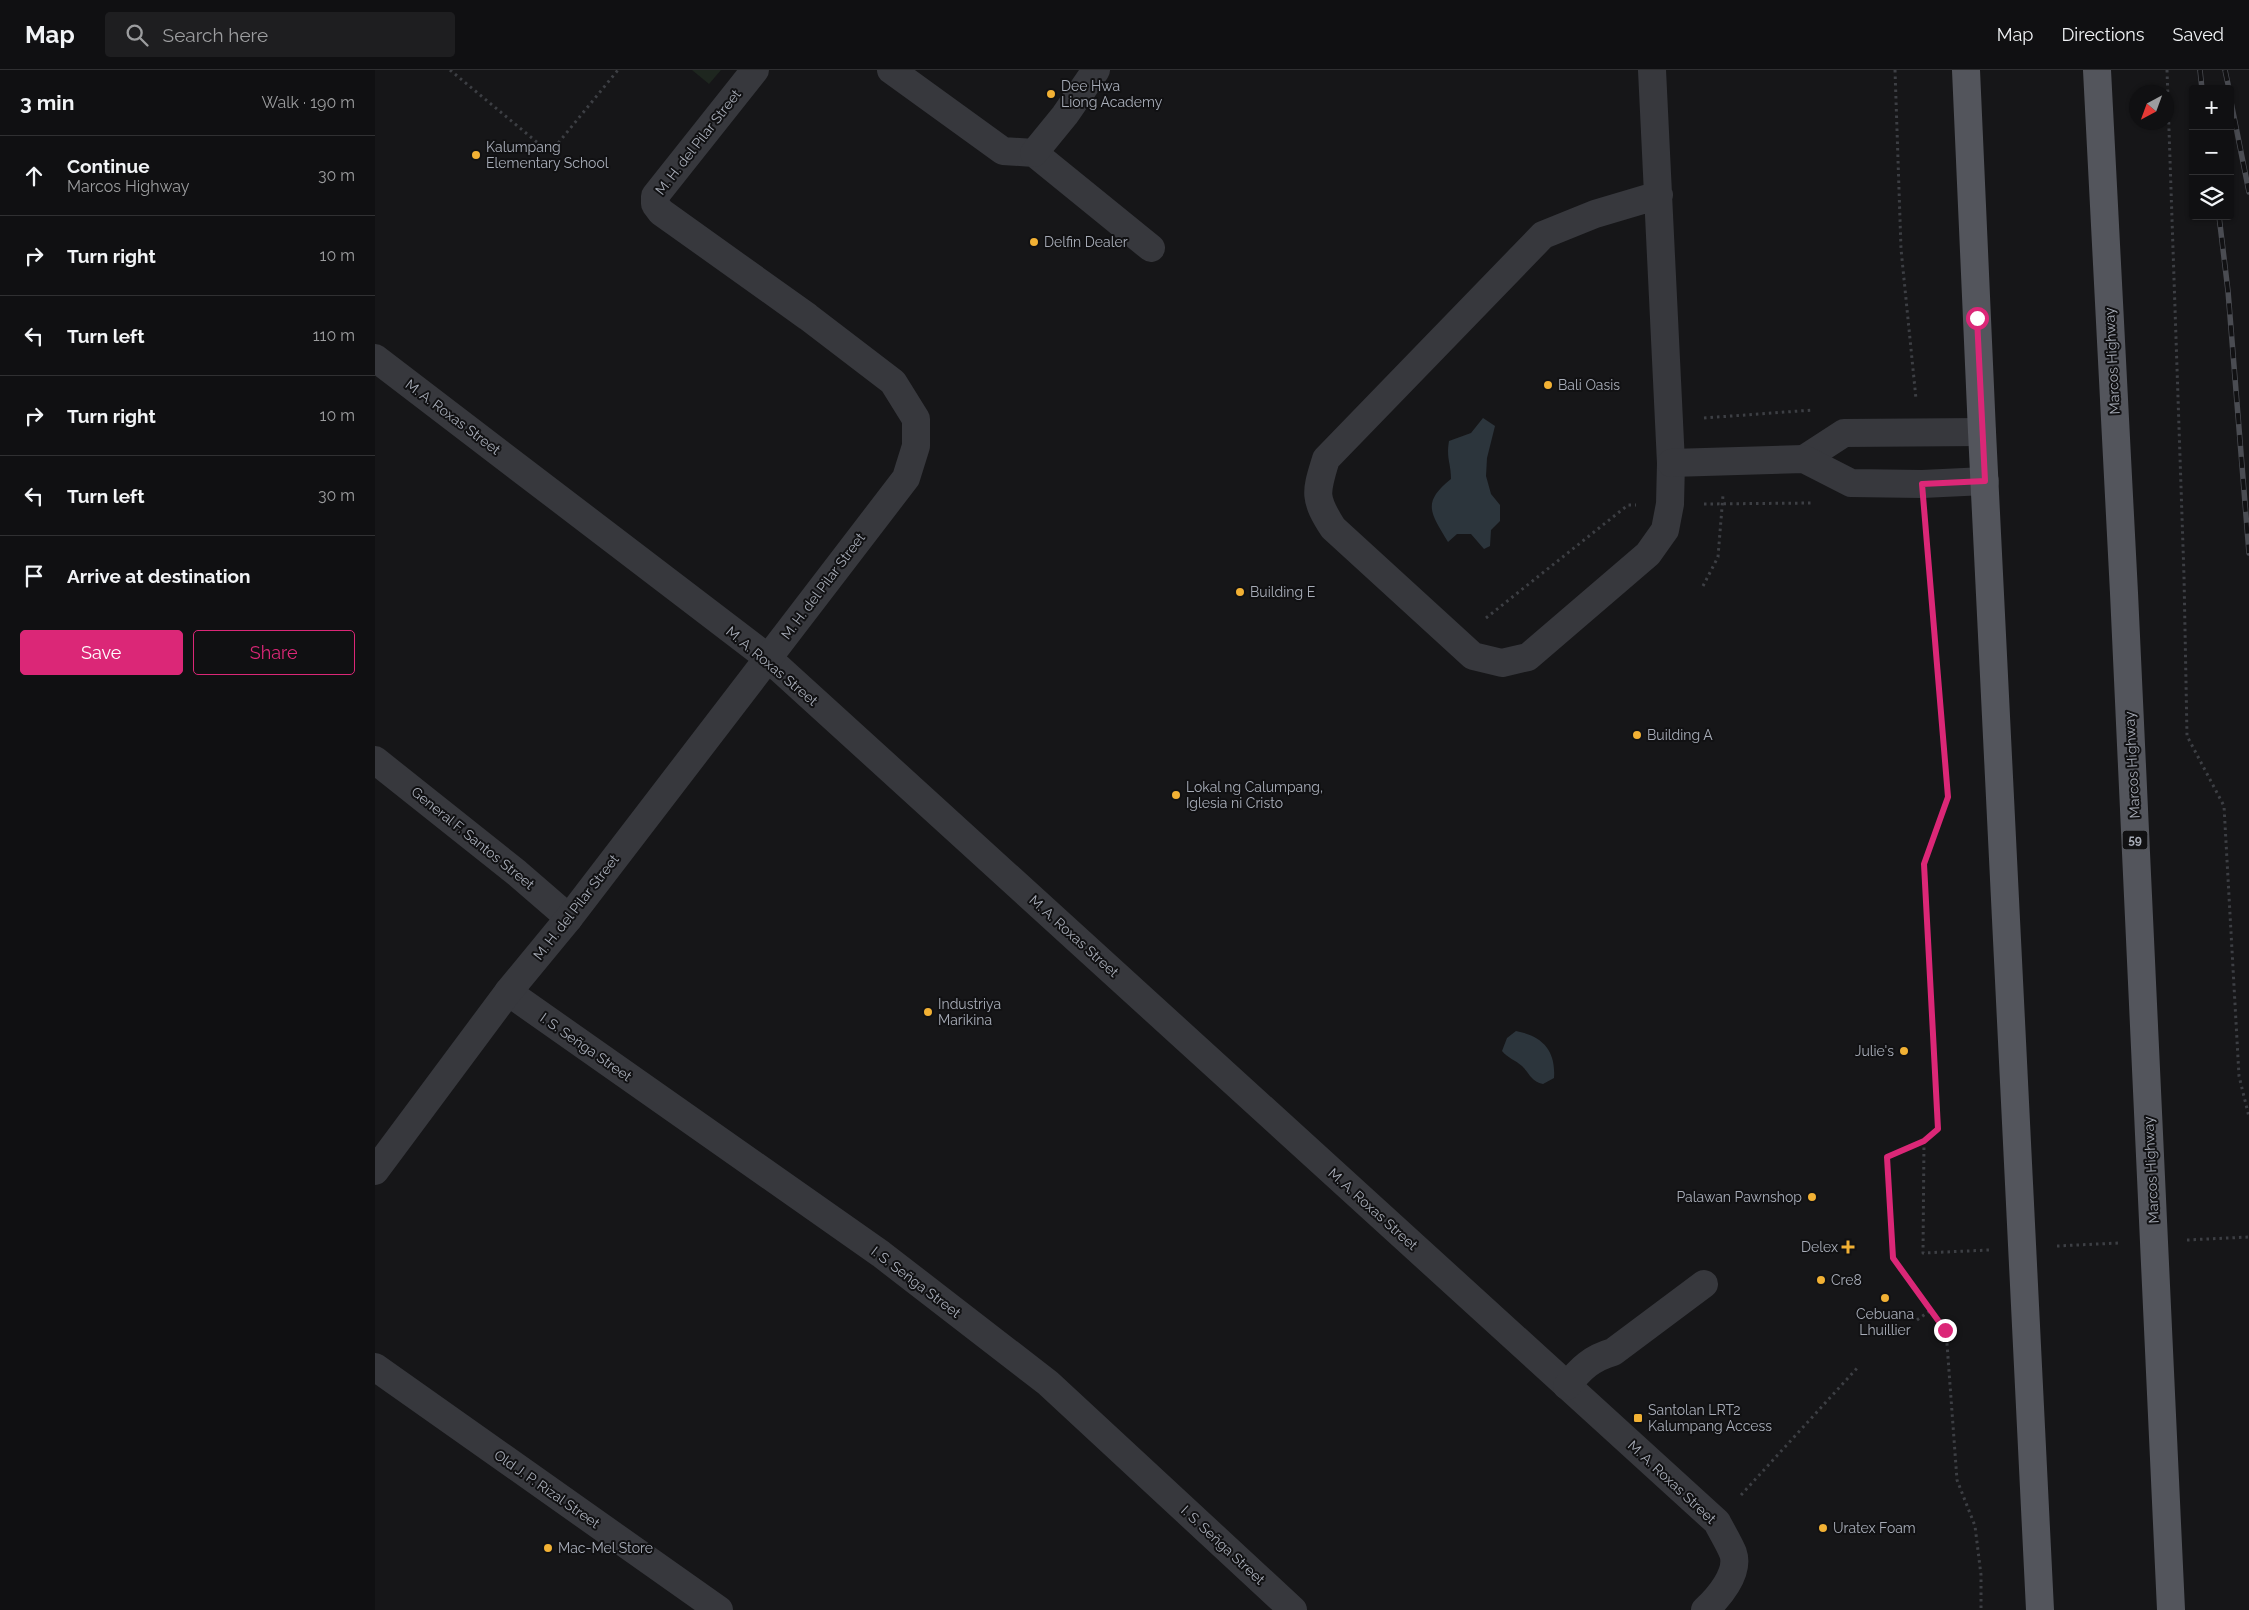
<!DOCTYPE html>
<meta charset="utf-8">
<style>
:root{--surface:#101012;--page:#1e1e20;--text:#f1f3f6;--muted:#9c9d9f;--line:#303032;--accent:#db2777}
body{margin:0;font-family:Raleway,sans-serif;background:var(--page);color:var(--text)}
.controls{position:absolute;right:15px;top:15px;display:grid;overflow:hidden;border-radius:5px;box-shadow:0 1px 4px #0004}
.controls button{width:45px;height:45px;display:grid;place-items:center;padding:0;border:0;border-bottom:1px solid var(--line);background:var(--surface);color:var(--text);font:25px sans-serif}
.compass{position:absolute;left:1754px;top:15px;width:45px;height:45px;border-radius:50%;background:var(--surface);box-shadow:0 1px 4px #0004;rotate:221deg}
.stop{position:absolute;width:15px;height:15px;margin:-11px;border:4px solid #db2777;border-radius:50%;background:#fff}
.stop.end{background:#db2777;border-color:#fff;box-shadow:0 1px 5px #0008}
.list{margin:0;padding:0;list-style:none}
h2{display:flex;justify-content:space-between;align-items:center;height:65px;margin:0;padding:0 20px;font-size:21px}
h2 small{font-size:16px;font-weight:400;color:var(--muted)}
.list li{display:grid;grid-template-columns:32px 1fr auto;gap:15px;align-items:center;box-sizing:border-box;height:80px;padding:0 20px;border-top:1px solid var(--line)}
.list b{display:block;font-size:19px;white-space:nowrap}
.list p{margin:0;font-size:16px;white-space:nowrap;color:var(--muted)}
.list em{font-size:16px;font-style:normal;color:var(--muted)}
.actions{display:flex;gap:10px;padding:15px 20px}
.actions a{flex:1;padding:11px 0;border:1px solid var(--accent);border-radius:5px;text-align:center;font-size:18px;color:var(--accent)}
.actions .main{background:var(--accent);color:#fff}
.icon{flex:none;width:28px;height:28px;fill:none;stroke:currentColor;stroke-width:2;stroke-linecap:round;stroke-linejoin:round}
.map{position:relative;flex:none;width:1874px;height:1540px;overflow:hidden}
header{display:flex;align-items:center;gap:30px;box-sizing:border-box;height:70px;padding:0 25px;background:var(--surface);border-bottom:1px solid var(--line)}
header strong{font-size:24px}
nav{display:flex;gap:28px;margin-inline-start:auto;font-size:18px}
.search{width:350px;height:45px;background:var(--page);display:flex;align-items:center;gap:12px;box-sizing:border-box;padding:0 18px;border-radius:5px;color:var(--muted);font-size:19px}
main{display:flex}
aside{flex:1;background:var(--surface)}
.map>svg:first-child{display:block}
.green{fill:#1e261f}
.water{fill:#2c353c}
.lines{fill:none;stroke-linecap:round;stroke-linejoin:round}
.path{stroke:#3d3f44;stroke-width:3;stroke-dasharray:2.5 4;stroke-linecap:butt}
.minor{stroke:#37383d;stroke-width:28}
.major{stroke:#53555c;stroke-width:28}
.rail-casing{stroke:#4a4c52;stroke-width:5.5}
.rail{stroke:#111113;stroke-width:4;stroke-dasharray:11;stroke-linecap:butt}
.route{stroke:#db2777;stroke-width:6}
.poi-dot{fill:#f2b134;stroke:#111113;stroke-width:2}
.labels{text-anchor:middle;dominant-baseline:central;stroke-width:4;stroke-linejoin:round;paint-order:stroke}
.shield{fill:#111113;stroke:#7b7e86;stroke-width:1}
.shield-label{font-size:12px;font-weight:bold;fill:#a8adb8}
.poi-label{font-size:14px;fill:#a8adb8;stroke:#111113;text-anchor:start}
.street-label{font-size:14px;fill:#a8adb8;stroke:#111113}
</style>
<header>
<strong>Map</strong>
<div class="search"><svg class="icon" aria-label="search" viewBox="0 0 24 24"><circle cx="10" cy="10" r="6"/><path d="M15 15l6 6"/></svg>Search here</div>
<nav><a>Map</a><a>Directions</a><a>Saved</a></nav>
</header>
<main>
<aside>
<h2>3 min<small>Walk · 190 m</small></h2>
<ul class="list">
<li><svg class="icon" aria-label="ahead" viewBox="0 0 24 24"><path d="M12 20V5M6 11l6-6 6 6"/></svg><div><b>Continue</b><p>Marcos Highway</p></div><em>30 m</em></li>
<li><svg class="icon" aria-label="right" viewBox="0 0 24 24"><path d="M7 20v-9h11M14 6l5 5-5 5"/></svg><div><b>Turn right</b></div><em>10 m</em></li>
<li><svg class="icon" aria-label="left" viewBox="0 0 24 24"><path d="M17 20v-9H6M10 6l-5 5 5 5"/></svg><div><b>Turn left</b></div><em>110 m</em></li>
<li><svg class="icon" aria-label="right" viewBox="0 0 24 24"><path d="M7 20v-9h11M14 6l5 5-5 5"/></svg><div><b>Turn right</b></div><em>10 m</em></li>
<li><svg class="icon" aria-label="left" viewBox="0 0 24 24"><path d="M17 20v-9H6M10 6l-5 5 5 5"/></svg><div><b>Turn left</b></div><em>30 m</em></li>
<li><svg class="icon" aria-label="arrive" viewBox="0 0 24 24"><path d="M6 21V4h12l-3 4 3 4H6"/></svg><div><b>Arrive at destination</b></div></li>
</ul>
<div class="actions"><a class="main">Save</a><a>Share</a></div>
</aside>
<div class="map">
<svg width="1874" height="1540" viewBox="0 0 1874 1540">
<rect width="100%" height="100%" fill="#161618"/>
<!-- green -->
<polygon class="green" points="317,0 346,0 334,14"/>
<!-- water -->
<g class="water">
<path d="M1108,348L1120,356L1112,388L1111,406L1116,424L1125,435V451L1116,460L1115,476L1109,479L1096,464H1082L1073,472C1056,443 1046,433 1076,409C1076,393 1071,389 1074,371L1096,363Z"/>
<path d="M1141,961C1168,966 1181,981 1179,1008L1168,1014C1156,1011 1155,1004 1147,996C1140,990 1133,988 1127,981L1132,968Z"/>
</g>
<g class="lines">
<!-- path -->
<g class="path">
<polyline points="75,0 175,83 243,0"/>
<polyline points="1520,0 1526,179 1541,329"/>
<polyline points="1792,0 1809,506 1812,666 1849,736 1864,1006 1874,1047"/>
<polyline points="1329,348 1438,340"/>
<polyline points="1329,434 1436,433"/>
<polyline points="1550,449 1573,727 1549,794 1563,1059 1549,1071 1512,1087 1519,1188 1571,1260 1582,1410 1600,1456 1606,1505 1606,1540"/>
<polyline points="1328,516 1343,487 1348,425"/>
<polyline points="1111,548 1253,435 1261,435"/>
<polyline points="1549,1071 1548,1183 1614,1180"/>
<polyline points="1812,1170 1874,1167"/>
<polyline points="1682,1176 1744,1173"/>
<polyline points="1542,1250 1556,1240"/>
<polyline points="1366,1425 1484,1296"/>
</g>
<!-- minor -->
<g class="minor">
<polyline points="516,0 628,81 659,83 776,178"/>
<path d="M1277,0L1296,393L1295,434L1290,460L1273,484L1153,587L1127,593L1098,586L958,458C938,427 941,422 951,389L1168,165L1220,144L1284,125"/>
<polyline points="659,83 690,45 721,0"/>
<path d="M0,288L393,588L1342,1452C1347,1462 1354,1473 1358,1483C1365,1503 1343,1528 1330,1540"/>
<polyline points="1429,389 1469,363 1607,362"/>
<polyline points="1296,393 1429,389 1476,413 1547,414 1610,411"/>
<polyline points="0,690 142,803 194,848"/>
<polyline points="133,922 506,1184 673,1313 918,1540"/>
<polyline points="0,1101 133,922 194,848 531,408 541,376 541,349 518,312 433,247 286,142 280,134 280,126 380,0"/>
<polyline points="0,1297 344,1540"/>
<path d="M1192,1316C1206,1298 1217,1288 1238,1282L1329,1214"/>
</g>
<!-- major -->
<g class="major">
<polyline points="1591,0 1607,362 1665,1540"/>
<polyline points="1722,0 1749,523 1796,1540"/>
</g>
<defs>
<g id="rail">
<polyline points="1825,0 1827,19"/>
<polyline points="1850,0 1854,19"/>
<polyline points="1855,27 1874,122"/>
<polyline points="1844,146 1853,221 1874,483"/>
</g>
</defs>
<!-- rail casing -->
<use href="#rail" class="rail-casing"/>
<!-- rail -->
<use href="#rail" class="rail"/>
</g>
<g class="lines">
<!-- route -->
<polyline class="route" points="1570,1260 1518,1188 1512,1087 1549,1071 1563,1059 1549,794 1573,727 1547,414 1610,411 1602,248"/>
</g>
<!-- markers -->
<g class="poi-dot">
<circle cx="676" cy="24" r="5"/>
<circle cx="101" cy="85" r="5"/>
<circle cx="659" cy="172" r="5"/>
<circle cx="1173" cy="315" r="5"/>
<circle cx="865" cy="522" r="5"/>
<circle cx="1262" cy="665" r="5"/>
<circle cx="801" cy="725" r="5"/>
<circle cx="553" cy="942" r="5"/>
<circle cx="1529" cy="981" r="5"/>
<circle cx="1437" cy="1127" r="5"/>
<path d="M1470.5 1169.5h5v5h5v5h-5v5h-5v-5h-5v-5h5z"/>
<circle cx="1446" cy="1210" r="5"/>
<circle cx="1510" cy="1228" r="5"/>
<rect x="1258" y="1343" width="10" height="10" rx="2.5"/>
<circle cx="1448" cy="1458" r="5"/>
<circle cx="173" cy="1478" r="5"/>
</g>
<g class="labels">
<!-- shield labels -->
<rect class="shield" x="1747.5" y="760.5" width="25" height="19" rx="4"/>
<g class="shield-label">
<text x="1760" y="770">59</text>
</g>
<!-- poi labels -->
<g class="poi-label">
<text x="686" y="16">Dee Hwa<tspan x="686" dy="16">Liong Academy</tspan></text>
<text x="111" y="77">Kalumpang<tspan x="111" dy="16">Elementary School</tspan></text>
<text x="669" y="172">Delfin Dealer</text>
<text x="1183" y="315">Bali Oasis</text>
<text x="875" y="522">Building E</text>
<text x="1272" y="665">Building A</text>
<text x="811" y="717">Lokal ng Calumpang,<tspan x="811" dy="16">Iglesia ni Cristo</tspan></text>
<text x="563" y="934">Industriya<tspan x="563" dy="16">Marikina</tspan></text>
<text x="1519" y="981" text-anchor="end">Julie's</text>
<text x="1427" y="1127" text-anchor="end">Palawan Pawnshop</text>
<text x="1463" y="1177" text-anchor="end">Delex</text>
<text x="1456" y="1210">Cre8</text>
<text x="1510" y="1244" text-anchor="middle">Cebuana<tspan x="1510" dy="16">Lhuillier</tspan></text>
<text x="1273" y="1340">Santolan LRT2<tspan x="1273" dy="16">Kalumpang Access</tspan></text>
<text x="1458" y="1458">Uratex Foam</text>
<text x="183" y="1478">Mac-Mel Store</text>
</g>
<!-- street labels -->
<g class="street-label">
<text transform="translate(323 72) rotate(-52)">M. H. del Pilar Street</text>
<text transform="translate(1737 291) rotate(-93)">Marcos Highway</text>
<text transform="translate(78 347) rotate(37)">M. A. Roxas Street</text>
<text transform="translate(448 516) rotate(-53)">M. H. del Pilar Street</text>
<text transform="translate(397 596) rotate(40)">M. A. Roxas Street</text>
<text transform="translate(1757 695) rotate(-93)">Marcos Highway</text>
<text transform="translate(98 768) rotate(39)">General F. Santos Street</text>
<text transform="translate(201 837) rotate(-52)">M. H. del Pilar Street</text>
<text transform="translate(699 866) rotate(42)">M. A. Roxas Street</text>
<text transform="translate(211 977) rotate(35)">I. S. Señga Street</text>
<text transform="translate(1776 1100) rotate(-93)">Marcos Highway</text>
<text transform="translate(998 1139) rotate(42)">M. A. Roxas Street</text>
<text transform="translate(541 1212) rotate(37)">I. S. Señga Street</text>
<text transform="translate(1297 1412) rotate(43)">M. A. Roxas Street</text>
<text transform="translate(172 1419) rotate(35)">Old J. P. Rizal Street</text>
<text transform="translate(848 1475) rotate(43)">I. S. Señga Street</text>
</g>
</g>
</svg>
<div class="controls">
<button>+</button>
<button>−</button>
<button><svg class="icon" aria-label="layers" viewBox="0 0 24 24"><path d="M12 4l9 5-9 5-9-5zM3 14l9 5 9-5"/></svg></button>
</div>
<svg class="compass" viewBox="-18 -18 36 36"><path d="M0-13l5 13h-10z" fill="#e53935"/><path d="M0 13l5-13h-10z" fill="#9c9d9f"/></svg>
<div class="stop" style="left:1602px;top:248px"></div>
<div class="stop end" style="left:1570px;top:1260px"></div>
</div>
</main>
